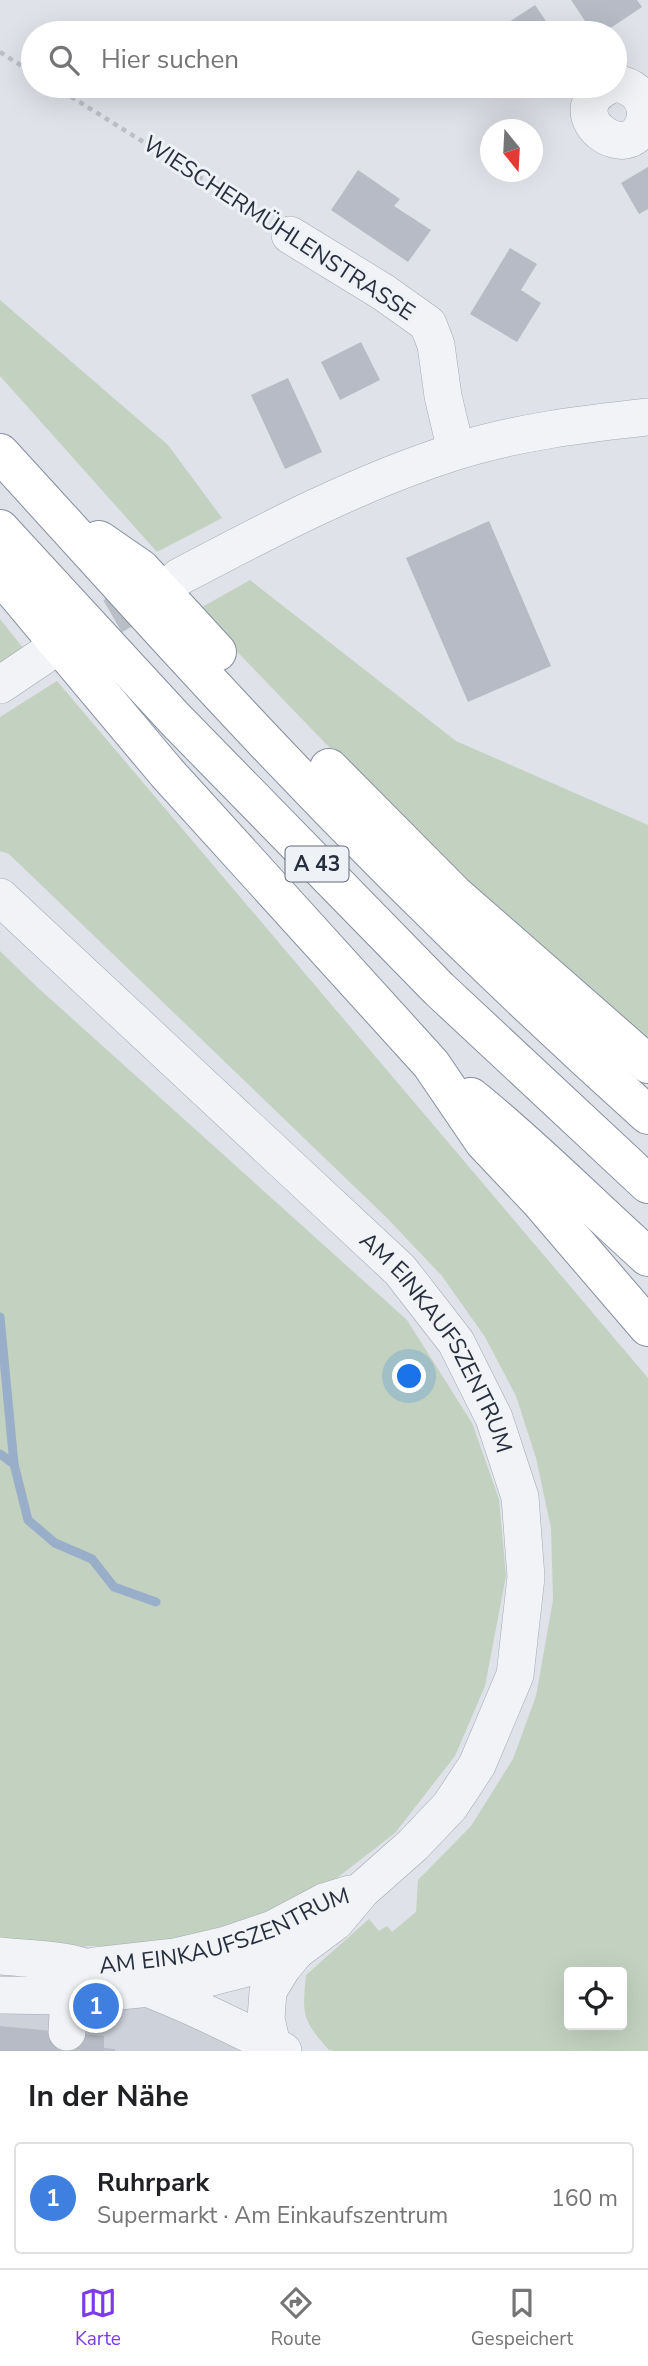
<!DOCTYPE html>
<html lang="de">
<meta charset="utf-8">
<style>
:root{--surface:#fff;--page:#f2f2f2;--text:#202124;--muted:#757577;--line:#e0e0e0;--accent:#7c3aed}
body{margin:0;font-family:"Nunito Sans",sans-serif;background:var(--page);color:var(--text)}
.controls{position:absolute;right:21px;bottom:21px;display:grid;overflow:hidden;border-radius:7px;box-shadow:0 7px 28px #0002}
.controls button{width:63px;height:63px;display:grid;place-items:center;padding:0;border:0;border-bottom:2px solid var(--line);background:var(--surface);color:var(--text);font:35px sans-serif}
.compass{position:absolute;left:480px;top:119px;width:63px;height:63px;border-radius:50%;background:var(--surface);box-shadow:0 7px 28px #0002;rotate:162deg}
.you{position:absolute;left:410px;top:1377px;width:24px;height:24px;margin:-18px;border:5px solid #fff;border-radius:50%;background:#1a73e8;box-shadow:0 0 0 10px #1a73e833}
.badge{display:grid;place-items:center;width:46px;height:46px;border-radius:50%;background:var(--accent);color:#fff;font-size:23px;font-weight:700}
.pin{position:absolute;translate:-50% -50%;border:4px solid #fff;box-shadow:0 2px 7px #0006}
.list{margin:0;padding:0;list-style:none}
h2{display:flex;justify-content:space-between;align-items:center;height:91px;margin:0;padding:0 28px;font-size:30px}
h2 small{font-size:23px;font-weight:400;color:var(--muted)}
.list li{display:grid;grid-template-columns:46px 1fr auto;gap:21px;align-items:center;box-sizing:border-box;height:112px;margin:0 14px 14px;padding:0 14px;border:2px solid var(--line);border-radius:7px}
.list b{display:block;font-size:26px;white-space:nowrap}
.list p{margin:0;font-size:23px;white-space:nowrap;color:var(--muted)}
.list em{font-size:23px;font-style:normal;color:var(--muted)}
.icon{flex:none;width:38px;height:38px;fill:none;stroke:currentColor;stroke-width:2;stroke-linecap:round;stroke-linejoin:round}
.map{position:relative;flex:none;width:648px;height:2051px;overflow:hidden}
.search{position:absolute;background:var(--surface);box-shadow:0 7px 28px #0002;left:21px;right:21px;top:21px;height:77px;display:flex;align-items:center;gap:18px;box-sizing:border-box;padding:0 24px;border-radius:38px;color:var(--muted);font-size:26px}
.sheet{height:217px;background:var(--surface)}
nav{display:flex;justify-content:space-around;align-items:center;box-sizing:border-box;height:98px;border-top:2px solid var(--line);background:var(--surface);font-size:19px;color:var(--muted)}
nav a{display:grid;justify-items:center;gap:4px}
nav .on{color:var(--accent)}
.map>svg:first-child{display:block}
.built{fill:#cdd1da}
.green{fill:#c3d2c0;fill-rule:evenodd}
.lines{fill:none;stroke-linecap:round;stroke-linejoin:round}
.stream{stroke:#99aec9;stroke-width:9}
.building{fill:#b6bbc5}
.minor-tunnel{stroke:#babec6;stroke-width:37;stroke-dasharray:37 18;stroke-linecap:butt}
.minor-casing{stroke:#a4a9b2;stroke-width:38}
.highway-casing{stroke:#868e9f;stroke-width:40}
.path{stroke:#bcc0c6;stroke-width:4.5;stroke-dasharray:5 5;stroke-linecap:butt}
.minor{stroke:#f1f3f6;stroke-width:37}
.highway{stroke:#fff;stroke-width:38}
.labels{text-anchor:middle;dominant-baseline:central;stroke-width:6;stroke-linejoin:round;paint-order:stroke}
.shield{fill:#eef1f6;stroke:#636976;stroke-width:2}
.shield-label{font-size:21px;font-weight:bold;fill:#272f3f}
.street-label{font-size:23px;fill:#272f3f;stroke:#eef1f6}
</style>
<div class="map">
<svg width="648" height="2051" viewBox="0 0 648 2051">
<rect width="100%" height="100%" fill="#dfe2e8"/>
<!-- built -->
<polygon class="built" points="0,1939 84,1946 154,1969 274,2051 0,2051"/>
<!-- green -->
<g class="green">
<polygon points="0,300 168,445 222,518 157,552 0,376"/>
<polygon points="250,580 456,741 648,825 648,1040 522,930 381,801 197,610"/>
<polygon points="0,619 23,648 0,663"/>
<path d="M57,681L648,1378V2051H335L329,2050C302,2020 302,2015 306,1975L369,1919L379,1931L387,1926L392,1932L416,1912L418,1880L471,1826L513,1759L536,1696L553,1600L551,1528L536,1458L516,1396L485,1337L442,1276L386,1217L9,854L0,851V717ZM569,1972H622V2025H569Z"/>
<polygon points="0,951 36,986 407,1320 472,1423 499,1499 506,1576 485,1686 455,1756 395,1833 311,1898 162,1946 84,1946 0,1939"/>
</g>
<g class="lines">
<!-- stream -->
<g class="stream">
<polyline points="0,1317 14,1464 28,1520 55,1543 92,1559 114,1587 156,1602"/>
<polyline points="0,1454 14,1464"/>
</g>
</g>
<!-- building -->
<g class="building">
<polygon points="571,0 637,0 642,7 603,33 593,33"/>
<polygon points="535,5 554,33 492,33 512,20"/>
<polygon points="648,167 648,209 639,214 621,183"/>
<polygon points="358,170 400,199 394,206 431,230 408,262 331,210"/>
<polygon points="510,248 537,264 521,290 541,303 517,342 470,314"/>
<polygon points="361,342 380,380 340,400 321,362"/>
<polygon points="288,378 322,452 285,469 251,395"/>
<polygon points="489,521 551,666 468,702 406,558"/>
<polygon points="0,2026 104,2036 104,2048 115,2049 115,2051 0,2051"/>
</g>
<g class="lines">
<!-- minor-tunnel -->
<polyline class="minor-tunnel" points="65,644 163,587"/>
<defs>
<g id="minor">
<path d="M608,86C554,113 631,172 645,119C648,98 634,86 615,83"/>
<polyline points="290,235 383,292 428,324 436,345 443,396 456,451"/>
<path d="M179,577C268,530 357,483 454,452C516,432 584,424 648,417"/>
<polyline points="0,685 43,656"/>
<path id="s1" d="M0,897L400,1270L456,1342L494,1418L520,1497L526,1577L515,1675L477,1765L450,1806L413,1845L361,1891L335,1922L296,1951L282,1968L268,1991L266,2019L272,2045"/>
<path d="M0,1956C28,1959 58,1959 85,1967C153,1986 220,2019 283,2051"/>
<path id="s2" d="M95,1966L175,1957L226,1945L273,1929L324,1902L350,1894"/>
<polyline points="64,1971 69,1996 67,2032"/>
<polyline points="0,1995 69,1996 180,1985 262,1964 296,1951"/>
</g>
<g id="highway">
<path d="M0,453C80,540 159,629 240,715C370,854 507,988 648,1115"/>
<polyline points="0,529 175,719 439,989 648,1184"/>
<polyline points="99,540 141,569 217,652"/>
<polyline points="0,574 167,773 431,1064 484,1142 539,1200 648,1327"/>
<polyline points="329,768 454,894 648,1064"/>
<path d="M471,1097C533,1147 589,1204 648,1257"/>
</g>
</defs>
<!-- minor casing -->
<use href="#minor" class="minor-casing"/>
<!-- highway casing -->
<use href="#highway" class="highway-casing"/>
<!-- path -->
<g class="path">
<polyline points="0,52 33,73"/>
<polyline points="54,86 263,217"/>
</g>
<!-- minor -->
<use href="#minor" class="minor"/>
<!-- highway -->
<use href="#highway" class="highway"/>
</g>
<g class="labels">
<!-- shield labels -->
<rect class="shield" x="285.5" y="846.5" width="63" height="35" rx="5"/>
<g class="shield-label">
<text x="317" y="864">A 43</text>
</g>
<!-- street labels -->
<g class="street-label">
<text transform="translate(279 228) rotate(33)">WIESCHERMÜHLENSTRASSE</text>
<text stroke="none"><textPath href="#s1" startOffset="628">AM EINKAUFSZENTRUM</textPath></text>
<text stroke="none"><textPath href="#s2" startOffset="135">AM EINKAUFSZENTRUM</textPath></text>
</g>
</g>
</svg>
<div class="controls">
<button><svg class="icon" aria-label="locate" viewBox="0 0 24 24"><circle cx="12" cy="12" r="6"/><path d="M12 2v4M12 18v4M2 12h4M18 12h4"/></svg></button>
</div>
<svg class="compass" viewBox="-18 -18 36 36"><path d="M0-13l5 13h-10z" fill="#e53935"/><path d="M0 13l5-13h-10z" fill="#757577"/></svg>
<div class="you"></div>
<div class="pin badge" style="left:96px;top:2006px;background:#3f7fe0">1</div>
<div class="search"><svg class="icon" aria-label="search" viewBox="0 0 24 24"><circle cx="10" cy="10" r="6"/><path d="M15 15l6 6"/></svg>Hier suchen</div>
</div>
<section class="sheet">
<h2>In der Nähe<small></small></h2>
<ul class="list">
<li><span class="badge" style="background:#3f7fe0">1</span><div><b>Ruhrpark</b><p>Supermarkt · Am Einkaufszentrum</p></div><em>160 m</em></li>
</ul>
</section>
<nav>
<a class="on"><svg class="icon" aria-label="map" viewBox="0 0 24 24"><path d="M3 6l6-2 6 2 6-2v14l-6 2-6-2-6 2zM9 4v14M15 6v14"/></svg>Karte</a>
<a><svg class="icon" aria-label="directions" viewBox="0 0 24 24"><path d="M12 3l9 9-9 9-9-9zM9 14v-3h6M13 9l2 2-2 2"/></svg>Route</a>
<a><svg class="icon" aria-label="saved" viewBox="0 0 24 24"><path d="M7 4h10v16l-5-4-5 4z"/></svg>Gespeichert</a>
</nav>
